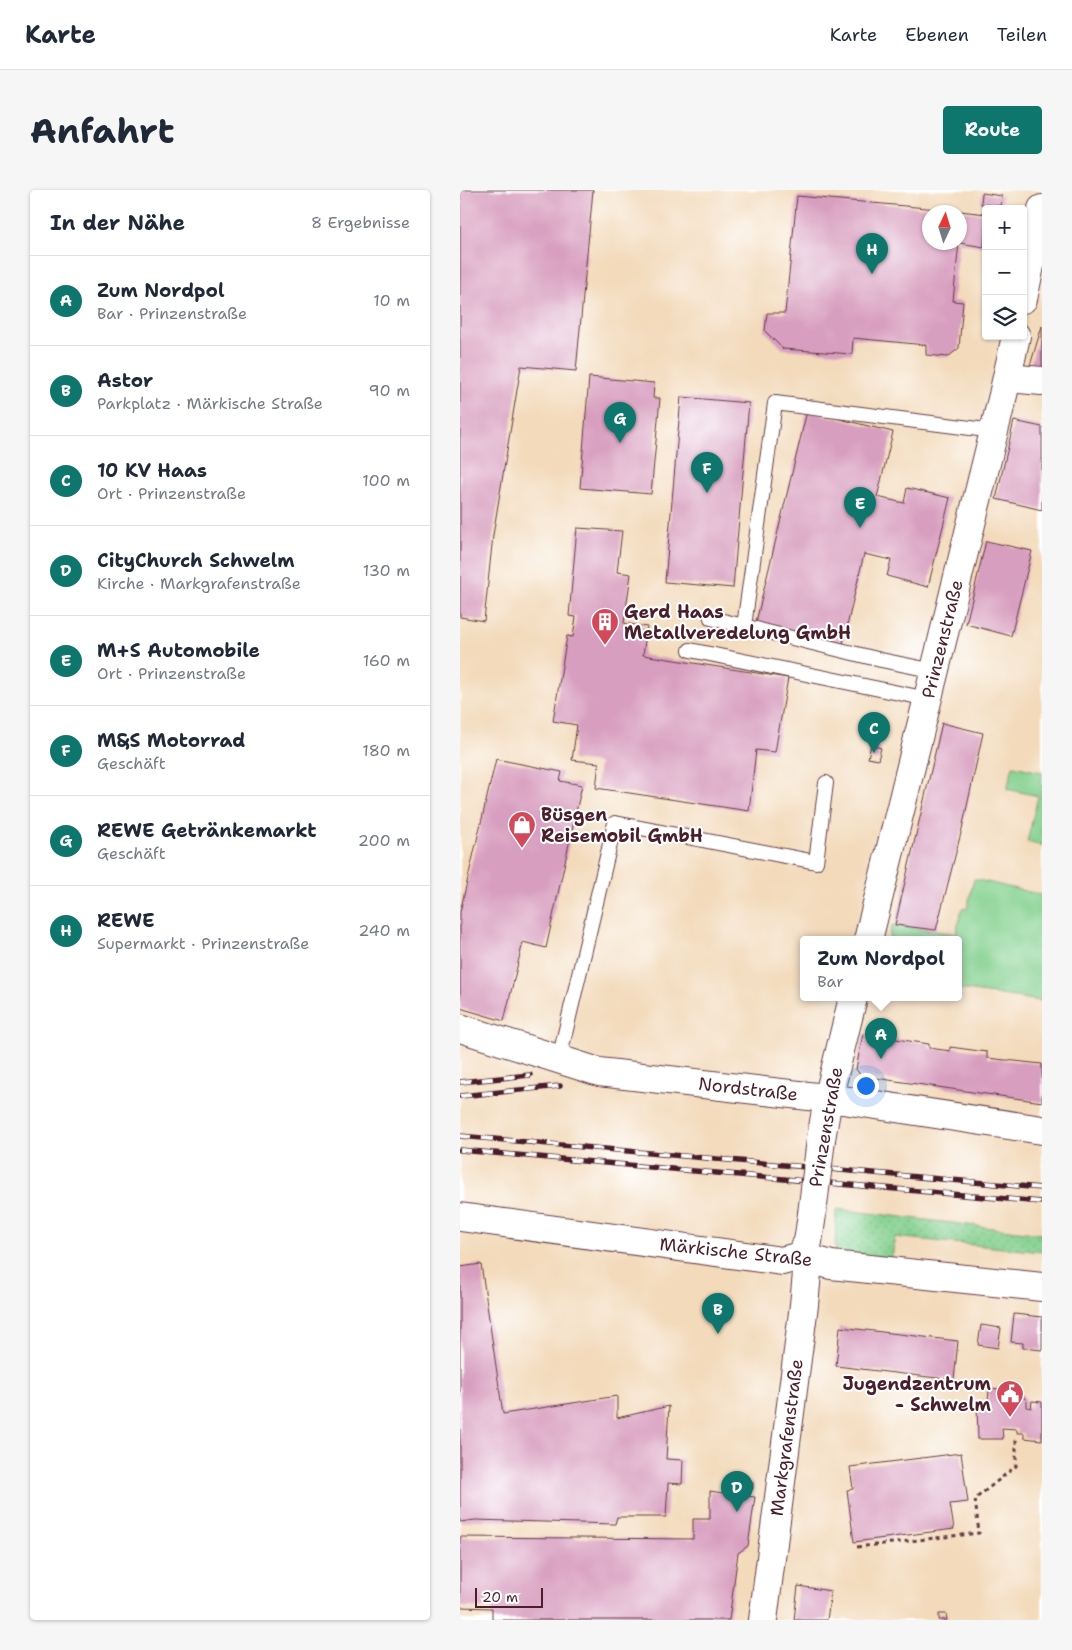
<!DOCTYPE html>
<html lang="de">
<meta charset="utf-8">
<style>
:root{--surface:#fff;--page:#f6f6f7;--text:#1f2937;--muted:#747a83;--line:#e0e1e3;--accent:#0f766e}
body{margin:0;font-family:"Shantell Sans",sans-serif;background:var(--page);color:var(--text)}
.controls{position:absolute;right:15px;top:15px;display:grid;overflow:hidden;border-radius:5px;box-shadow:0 1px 4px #0004}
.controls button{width:45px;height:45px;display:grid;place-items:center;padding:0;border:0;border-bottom:1px solid var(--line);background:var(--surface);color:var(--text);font:25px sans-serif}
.compass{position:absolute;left:462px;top:15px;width:45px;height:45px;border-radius:50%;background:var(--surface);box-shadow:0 1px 4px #0004;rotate:4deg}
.scale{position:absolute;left:15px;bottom:12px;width:68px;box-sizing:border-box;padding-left:5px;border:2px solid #4a1f2b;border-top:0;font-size:14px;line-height:18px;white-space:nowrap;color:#4a1f2b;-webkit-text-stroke:4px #fff;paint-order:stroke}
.you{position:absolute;left:405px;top:895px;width:18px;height:18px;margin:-12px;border:4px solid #fff;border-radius:50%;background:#1a73e8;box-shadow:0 0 0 8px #1a73e833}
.badge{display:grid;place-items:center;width:32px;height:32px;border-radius:50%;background:var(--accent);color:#fff;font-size:16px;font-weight:700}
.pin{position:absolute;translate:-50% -41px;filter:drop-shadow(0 1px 2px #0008)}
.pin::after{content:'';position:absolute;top:26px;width:18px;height:15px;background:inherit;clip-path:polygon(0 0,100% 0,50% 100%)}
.popup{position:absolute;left:340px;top:746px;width:162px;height:65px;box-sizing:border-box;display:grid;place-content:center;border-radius:5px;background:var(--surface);filter:drop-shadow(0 1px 4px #0005);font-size:16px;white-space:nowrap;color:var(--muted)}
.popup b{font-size:19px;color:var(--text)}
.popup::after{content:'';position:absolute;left:50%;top:100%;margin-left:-10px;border:10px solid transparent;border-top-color:var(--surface)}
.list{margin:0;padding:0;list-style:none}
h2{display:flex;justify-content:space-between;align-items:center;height:65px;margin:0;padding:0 20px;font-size:21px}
h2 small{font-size:16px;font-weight:400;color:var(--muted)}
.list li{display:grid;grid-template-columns:32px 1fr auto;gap:15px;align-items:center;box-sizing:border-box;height:90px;padding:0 20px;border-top:1px solid var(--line)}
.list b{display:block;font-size:19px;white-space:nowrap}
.list p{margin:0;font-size:16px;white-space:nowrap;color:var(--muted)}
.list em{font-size:16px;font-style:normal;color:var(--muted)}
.icon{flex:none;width:28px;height:28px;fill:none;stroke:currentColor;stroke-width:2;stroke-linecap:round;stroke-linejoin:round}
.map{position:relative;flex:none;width:582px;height:1430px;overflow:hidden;border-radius:5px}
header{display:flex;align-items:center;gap:30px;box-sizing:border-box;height:70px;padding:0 25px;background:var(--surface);border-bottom:1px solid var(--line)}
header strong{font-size:24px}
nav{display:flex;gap:28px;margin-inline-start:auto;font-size:18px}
.intro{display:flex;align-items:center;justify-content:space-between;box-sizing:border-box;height:120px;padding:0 30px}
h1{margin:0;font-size:35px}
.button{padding:12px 22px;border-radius:5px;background:var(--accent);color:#fff;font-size:18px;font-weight:700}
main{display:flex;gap:30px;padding:0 30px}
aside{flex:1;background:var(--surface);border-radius:5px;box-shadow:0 1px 4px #0004}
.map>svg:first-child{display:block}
.grass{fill:url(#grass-dots);stroke:#66785c}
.green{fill:#83d08e;stroke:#66785c}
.building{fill:#d89ebf}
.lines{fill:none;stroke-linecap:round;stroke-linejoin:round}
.lane-casing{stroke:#633b41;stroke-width:16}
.street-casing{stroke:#633b41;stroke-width:30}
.path{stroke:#633b41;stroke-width:3;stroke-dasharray:4 4;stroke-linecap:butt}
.lane{stroke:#fff;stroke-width:14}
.street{stroke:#fff;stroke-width:28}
.rail-casing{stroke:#4a1f2b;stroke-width:5.5}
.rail{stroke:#fff;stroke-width:4;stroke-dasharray:11;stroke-linecap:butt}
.street-bridge-casing{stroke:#633b41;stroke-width:30;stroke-linecap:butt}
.street-bridge{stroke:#fff;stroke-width:28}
.labels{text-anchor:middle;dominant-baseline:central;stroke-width:4;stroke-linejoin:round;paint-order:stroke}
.poi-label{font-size:18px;font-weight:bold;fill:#4a1f2b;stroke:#fff;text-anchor:start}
.street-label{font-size:18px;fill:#4a1f2b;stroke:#fff}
</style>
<header>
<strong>Karte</strong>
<nav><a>Karte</a><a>Ebenen</a><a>Teilen</a></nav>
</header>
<div class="intro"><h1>Anfahrt</h1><a class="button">Route</a></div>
<main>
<aside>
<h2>In der Nähe<small>8 Ergebnisse</small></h2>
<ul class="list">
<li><span class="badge">A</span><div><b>Zum Nordpol</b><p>Bar · Prinzenstraße</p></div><em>10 m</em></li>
<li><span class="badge">B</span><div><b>Astor</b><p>Parkplatz · Märkische Straße</p></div><em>90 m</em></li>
<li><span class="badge">C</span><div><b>10 KV Haas</b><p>Ort · Prinzenstraße</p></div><em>100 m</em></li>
<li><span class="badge">D</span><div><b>CityChurch Schwelm</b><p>Kirche · Markgrafenstraße</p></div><em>130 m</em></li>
<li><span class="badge">E</span><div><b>M+S Automobile</b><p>Ort · Prinzenstraße</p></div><em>160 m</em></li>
<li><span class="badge">F</span><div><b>M&amp;S Motorrad</b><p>Geschäft</p></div><em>180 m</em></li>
<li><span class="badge">G</span><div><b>REWE Getränkemarkt</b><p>Geschäft</p></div><em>200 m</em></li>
<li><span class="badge">H</span><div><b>REWE</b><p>Supermarkt · Prinzenstraße</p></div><em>240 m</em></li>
</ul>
</aside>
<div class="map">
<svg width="582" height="1430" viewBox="0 0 582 1430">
<defs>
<pattern id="grass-dots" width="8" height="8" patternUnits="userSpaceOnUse" patternTransform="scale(1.25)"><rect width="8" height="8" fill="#83d08e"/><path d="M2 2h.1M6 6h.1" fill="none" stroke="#73b27b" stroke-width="1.8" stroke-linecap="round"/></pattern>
</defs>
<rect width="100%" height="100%" fill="#fff"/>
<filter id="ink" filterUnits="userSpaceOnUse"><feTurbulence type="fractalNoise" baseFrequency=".02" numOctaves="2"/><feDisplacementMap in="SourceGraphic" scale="10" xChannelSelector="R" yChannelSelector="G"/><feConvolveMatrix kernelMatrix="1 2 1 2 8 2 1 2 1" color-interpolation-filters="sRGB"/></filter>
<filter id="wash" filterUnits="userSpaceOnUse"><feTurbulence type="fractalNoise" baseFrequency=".0096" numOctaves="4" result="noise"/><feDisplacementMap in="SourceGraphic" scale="20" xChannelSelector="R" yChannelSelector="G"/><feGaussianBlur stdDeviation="1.12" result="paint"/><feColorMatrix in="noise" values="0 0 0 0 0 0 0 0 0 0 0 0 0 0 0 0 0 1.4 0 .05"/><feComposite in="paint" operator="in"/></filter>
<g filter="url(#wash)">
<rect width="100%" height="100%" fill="#f3dabb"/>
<!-- grass -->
<polygon class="grass" points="376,1019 582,1044 582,1062 435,1047 432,1068 375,1063"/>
<!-- green -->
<g class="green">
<polygon points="553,576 582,582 582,656 567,652 578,606 547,599"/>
<polygon points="514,689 582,705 582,811 499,799 498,750 429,750 432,735 496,744 502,718 507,719"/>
</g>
<g id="blocks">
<!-- building -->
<g class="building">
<polygon points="0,0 133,0 116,181 61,176 33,345 24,431 0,427"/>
<polygon points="522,3 542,6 541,16 521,14"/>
<polygon points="337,6 499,21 499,22 470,22 470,52 499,52 493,111 503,112 499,158 488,167 466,165 466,155 393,148 392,164 323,159 305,141 307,123 325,123"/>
<polygon points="500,21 526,24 524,57 500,53"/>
<polygon points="582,136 582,186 569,179"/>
<polygon points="129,187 194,193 193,208 200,208 191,304 120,298"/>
<polygon points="221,207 289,213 273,398 205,392"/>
<polygon points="347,221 433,242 417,307 444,313 447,298 490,308 468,397 427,386 431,370 404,364 383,453 296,432"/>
<polygon points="554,231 582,237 582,320 536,309"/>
<polygon points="117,338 162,341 157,382 171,384 164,433 187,437 183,465 328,488 315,562 296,560 289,621 136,598 139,573 112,570 117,535 93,531 107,446 113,447 116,427 109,426"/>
<polygon points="526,351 572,361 551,446 506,434"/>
<polygon points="482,533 523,543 502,639 476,740 435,735"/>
<polygon points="411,555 421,558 418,570 408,568"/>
<polygon points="36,569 102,582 100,591 122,595 86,758 63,752 44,831 0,818 0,722"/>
<polygon points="403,844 469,854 469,858 490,861 490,857 527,862 527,868 582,874 582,912 401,886 396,879"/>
<polygon points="21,1074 43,1224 157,1206 157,1228 209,1216 206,1269 223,1270 222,1294 208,1293 206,1327 157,1327 155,1334 15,1330 0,1332 0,1077"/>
<polygon points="554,1124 582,1127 582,1160 563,1158 563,1153 551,1152"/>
<polygon points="521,1135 541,1138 538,1158 518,1155"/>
<polygon points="380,1137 498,1151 494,1190 376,1176"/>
<polygon points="529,1198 559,1201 567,1211 567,1217 571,1218 572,1211 582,1212 582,1250 564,1248 564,1243 557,1243 557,1239 542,1238 543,1249 518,1249 517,1213 528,1213"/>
<polygon points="501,1263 508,1312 490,1314 494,1339 394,1352 387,1300 393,1299 390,1277"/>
<polygon points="283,1292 293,1293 293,1299 282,1298"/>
<polygon points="263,1298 287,1301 287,1306 295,1307 288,1356 278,1363 269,1430 32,1430 32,1418 0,1417 0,1347 233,1349 233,1329 250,1329 250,1301 263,1303"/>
<polygon points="338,1396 371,1401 367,1430 334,1430"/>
<polygon points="479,1424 486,1424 487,1430 479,1430"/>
</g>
</g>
</g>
<g filter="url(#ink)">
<use href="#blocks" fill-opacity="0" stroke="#633b41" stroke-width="1"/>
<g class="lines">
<defs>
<g id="lane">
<polyline points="251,428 421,470 475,481"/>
<polyline points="284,436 315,213 534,241"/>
<polyline points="230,460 468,509"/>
<polyline points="99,869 155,633 356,672 366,593"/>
</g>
<g id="street">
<polyline points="563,109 582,19"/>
<polyline points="547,188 582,191"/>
<path id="s1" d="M408,750L543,205L556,146"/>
<path id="s2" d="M0,838L139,882L383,910L582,940"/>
<polyline points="361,949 368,909 393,808"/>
<polyline points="0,1027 322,1071 340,1066 371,1075 582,1097"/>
<polyline points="340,1066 348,1052 352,1024"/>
<path id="s3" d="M303,1430L344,1115L347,1083L340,1066"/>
</g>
</defs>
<!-- lane casing -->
<use href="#lane" class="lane-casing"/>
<!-- street casing -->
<use href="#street" class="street-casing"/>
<!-- path -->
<polyline class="path" points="397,1357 519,1343 515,1309 556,1276 556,1249"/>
<!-- lane -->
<use href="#lane" class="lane"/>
<!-- street -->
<use href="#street" class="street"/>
<defs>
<g id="rail">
<polyline points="0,892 70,885"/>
<polyline points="0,906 100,896"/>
<polyline points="0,946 582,998"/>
<polyline points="0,960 582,1012"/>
</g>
</defs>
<!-- rail casing -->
<use href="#rail" class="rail-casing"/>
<!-- rail -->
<use href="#rail" class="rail"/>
<defs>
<polyline id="street-bridge" points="352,1024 361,949"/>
</defs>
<!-- street-bridge casing -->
<use href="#street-bridge" class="street-bridge-casing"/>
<!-- street-bridge -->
<use href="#street-bridge" class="street-bridge"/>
</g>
</g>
<!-- icons -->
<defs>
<symbol id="building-pin" viewBox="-11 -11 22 30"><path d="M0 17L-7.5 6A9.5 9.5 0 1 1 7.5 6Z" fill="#d1495b" stroke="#fff"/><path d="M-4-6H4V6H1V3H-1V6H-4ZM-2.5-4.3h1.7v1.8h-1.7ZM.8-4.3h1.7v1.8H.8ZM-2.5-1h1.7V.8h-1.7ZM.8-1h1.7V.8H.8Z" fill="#fff"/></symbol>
<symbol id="shop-pin" viewBox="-11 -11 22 30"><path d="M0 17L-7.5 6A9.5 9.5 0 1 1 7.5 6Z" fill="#d1495b" stroke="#fff"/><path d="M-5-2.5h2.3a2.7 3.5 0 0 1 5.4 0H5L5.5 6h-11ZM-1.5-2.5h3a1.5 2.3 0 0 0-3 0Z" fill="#fff"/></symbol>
<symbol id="civic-pin" viewBox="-11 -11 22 30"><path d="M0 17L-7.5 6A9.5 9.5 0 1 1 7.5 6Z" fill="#d1495b" stroke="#fff"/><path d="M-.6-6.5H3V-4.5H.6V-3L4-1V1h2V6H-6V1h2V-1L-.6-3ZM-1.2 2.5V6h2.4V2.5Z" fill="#fff"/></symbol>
</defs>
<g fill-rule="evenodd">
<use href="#building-pin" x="129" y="416" width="32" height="43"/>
<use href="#shop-pin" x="46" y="619" width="32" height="43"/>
<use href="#civic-pin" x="534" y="1188" width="32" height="43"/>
</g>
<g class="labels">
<!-- poi labels -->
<g class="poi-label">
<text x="164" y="422">Gerd Haas<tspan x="164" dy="21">Metallveredelung GmbH</tspan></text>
<text x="81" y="625">Büsgen<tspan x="81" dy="21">Reisemobil GmbH</tspan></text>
<text x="531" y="1194" text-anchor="end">Jugendzentrum<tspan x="531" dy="21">- Schwelm</tspan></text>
</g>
<!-- street labels -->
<g class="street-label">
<text stroke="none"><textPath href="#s1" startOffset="310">Prinzenstraße</textPath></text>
<text stroke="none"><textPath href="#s2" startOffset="296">Nordstraße</textPath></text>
<text transform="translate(366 937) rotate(-80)">Prinzenstraße</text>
<text transform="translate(276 1062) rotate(6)">Märkische Straße</text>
<text stroke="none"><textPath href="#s3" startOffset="184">Markgrafenstraße</textPath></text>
</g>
</g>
</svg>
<div class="controls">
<button>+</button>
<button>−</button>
<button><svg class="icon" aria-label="layers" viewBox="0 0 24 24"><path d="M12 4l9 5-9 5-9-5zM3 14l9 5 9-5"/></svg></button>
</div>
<svg class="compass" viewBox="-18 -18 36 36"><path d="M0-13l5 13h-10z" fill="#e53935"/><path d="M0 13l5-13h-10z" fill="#747a83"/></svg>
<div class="scale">20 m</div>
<div class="you"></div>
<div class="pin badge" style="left:421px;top:869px">A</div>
<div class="popup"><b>Zum Nordpol</b>Bar</div>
<div class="pin badge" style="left:258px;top:1144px">B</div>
<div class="pin badge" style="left:414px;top:563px">C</div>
<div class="pin badge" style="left:277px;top:1322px">D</div>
<div class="pin badge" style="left:400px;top:338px">E</div>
<div class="pin badge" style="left:247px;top:303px">F</div>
<div class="pin badge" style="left:160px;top:253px">G</div>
<div class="pin badge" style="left:412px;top:84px">H</div>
</div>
</main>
